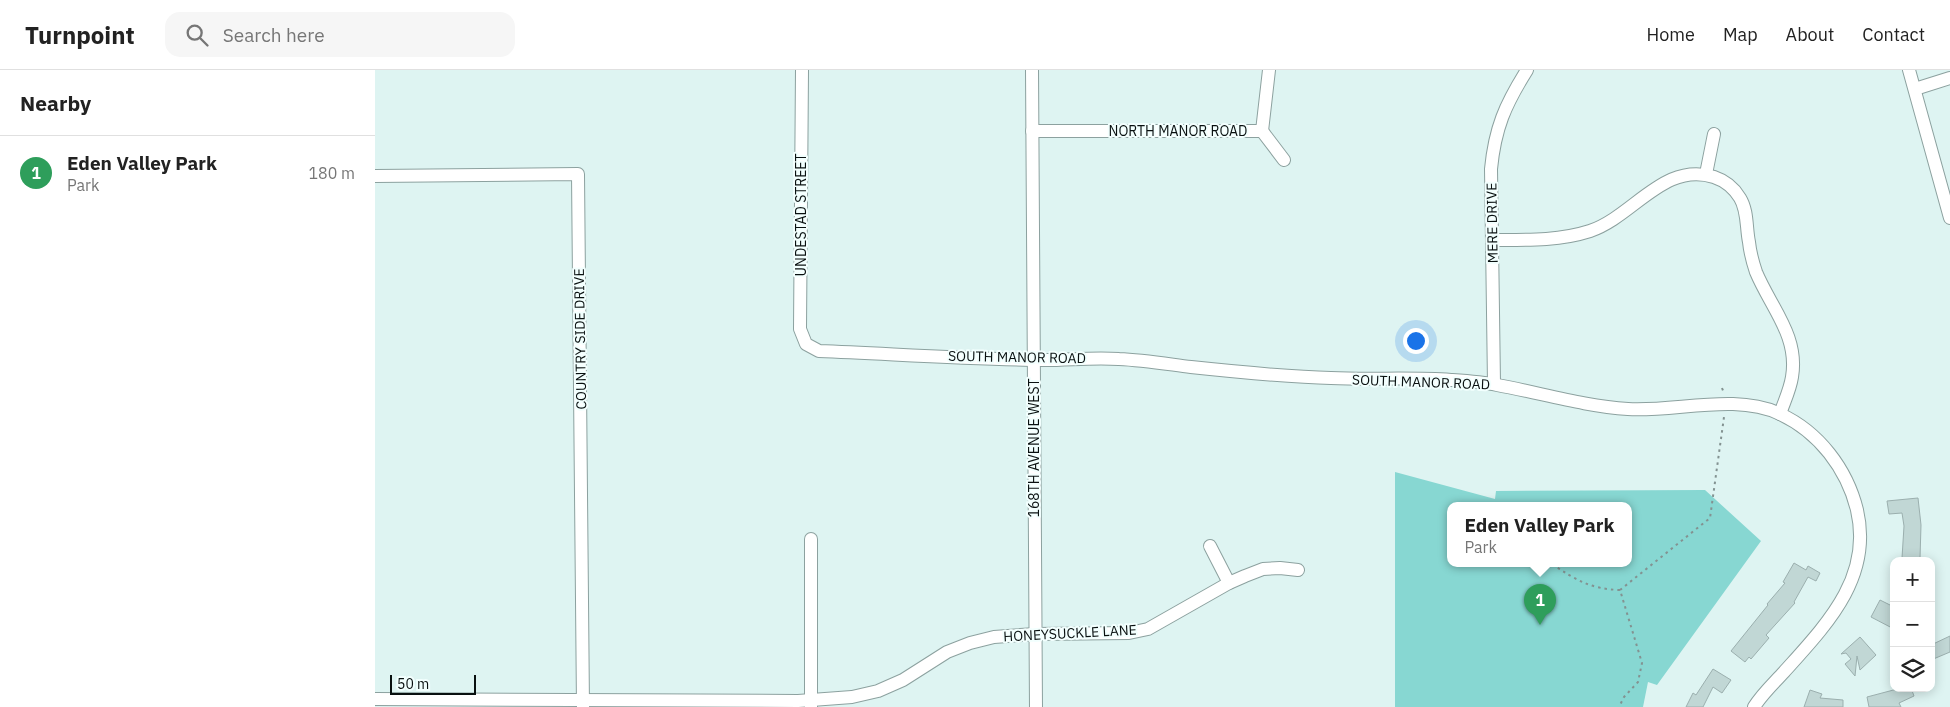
<!DOCTYPE html>
<meta charset="utf-8">
<style>
:root{--surface:#fff;--page:#f6f6f6;--text:#222;--muted:#767676;--line:#e0e0e0;--accent:#111827}
body{margin:0;font-family:"IBM Plex Sans",sans-serif;background:var(--page);color:var(--text)}
.controls{position:absolute;right:15px;bottom:15px;display:grid;overflow:hidden;border-radius:10px;box-shadow:0 2px 12px #0003}
.controls button{width:45px;height:45px;display:grid;place-items:center;padding:0;border:0;border-bottom:1px solid var(--line);background:var(--surface);color:var(--text);font:25px sans-serif}
.scale{position:absolute;left:15px;bottom:12px;width:86px;box-sizing:border-box;padding-left:5px;border:2px solid #091010;border-top:0;font-size:14px;line-height:18px;white-space:nowrap;color:#091010;-webkit-text-stroke:4px #f2fffe;paint-order:stroke}
.you{position:absolute;left:1040px;top:270px;width:18px;height:18px;margin:-12px;border:4px solid #fff;border-radius:50%;background:#1a73e8;box-shadow:0 0 0 8px #1a73e833}
.badge{display:grid;place-items:center;width:32px;height:32px;border-radius:50%;background:var(--accent);color:#fff;font-size:16px;font-weight:700}
.pin{position:absolute;translate:-50% -41px;filter:drop-shadow(0 1px 2px #0008)}
.pin::after{content:'';position:absolute;top:26px;width:18px;height:15px;background:inherit;clip-path:polygon(0 0,100% 0,50% 100%)}
.popup{position:absolute;left:1072px;top:432px;width:185px;height:65px;box-sizing:border-box;display:grid;place-content:center;border-radius:10px;background:var(--surface);filter:drop-shadow(0 1px 4px #0005);font-size:16px;white-space:nowrap;color:var(--muted)}
.popup b{font-size:19px;color:var(--text)}
.popup::after{content:'';position:absolute;left:50%;top:100%;margin-left:-10px;border:10px solid transparent;border-top-color:var(--surface)}
.list{margin:0;padding:0;list-style:none}
h2{display:flex;justify-content:space-between;align-items:center;height:65px;margin:0;padding:0 20px;font-size:21px}
h2 small{font-size:16px;font-weight:400;color:var(--muted)}
.list li{display:grid;grid-template-columns:32px 1fr auto;gap:15px;align-items:center;box-sizing:border-box;height:75px;padding:0 20px;border-top:1px solid var(--line)}
.list b{display:block;font-size:19px;white-space:nowrap}
.list p{margin:0;font-size:16px;white-space:nowrap;color:var(--muted)}
.list em{font-size:16px;font-style:normal;color:var(--muted)}
.icon{flex:none;width:28px;height:28px;fill:none;stroke:currentColor;stroke-width:2;stroke-linecap:round;stroke-linejoin:round}
.map{position:relative;flex:none;width:1575px;height:637px;overflow:hidden}
header{display:flex;align-items:center;gap:30px;box-sizing:border-box;height:70px;padding:0 25px;background:var(--surface);border-bottom:1px solid var(--line)}
header strong{font-size:24px}
nav{display:flex;gap:28px;margin-inline-start:auto;font-size:18px}
.search{width:350px;height:45px;background:var(--page);display:flex;align-items:center;gap:12px;box-sizing:border-box;padding:0 18px;border-radius:15px;color:var(--muted);font-size:19px}
main{display:flex}
aside{flex:1;background:var(--surface)}
.map>svg:first-child{display:block}
.green{fill:#87d7d2;fill-rule:evenodd}
.building{fill:#c1d7d5;stroke:#9bafae}
.lines{fill:none;stroke-linecap:round;stroke-linejoin:round}
.street-casing{stroke:#8ca19f;stroke-width:14}
.path{stroke:#839291;stroke-width:2;stroke-dasharray:2.5 4;stroke-linecap:butt}
.street{stroke:#fff;stroke-width:12}
.labels{text-anchor:middle;dominant-baseline:central;stroke-width:4;stroke-linejoin:round;paint-order:stroke}
.street-label{font-size:14px;fill:#091010;stroke:#f2fffe}
</style>
<header>
<strong>Turnpoint</strong>
<div class="search"><svg class="icon" aria-label="search" viewBox="0 0 24 24"><circle cx="10" cy="10" r="6"/><path d="M15 15l6 6"/></svg>Search here</div>
<nav><a>Home</a><a>Map</a><a>About</a><a>Contact</a></nav>
</header>
<main>
<aside>
<h2>Nearby<small></small></h2>
<ul class="list">
<li><span class="badge" style="background:#2e9e5b">1</span><div><b>Eden Valley Park</b><p>Park</p></div><em>180 m</em></li>
</ul>
</aside>
<div class="map">
<svg width="1575" height="637" viewBox="0 0 1575 637">
<rect width="100%" height="100%" fill="#def4f2"/>
<!-- green -->
<path class="green" d="M1020,402L1120,429L1121,421L1330,420L1386,471L1282,615L1273,612L1268,637H1020ZM1254,436V494H1076V436Z"/>
<!-- building -->
<g class="building">
<polygon points="1543,428 1546,455 1545,488 1527,488 1529,456 1527,443 1514,444 1512,431"/>
<polygon points="1419,493 1431,500 1433,496 1445,503 1441,511 1433,507 1419,532 1420,533 1391,565 1394,568 1376,589 1374,587 1370,592 1356,581 1393,535 1392,534 1410,513 1408,512"/>
<polygon points="1505,530 1519,537 1519,559 1496,547"/>
<polygon points="1575,566 1575,582 1556,590 1556,575"/>
<polygon points="1485,567 1501,585 1485,600 1482,586 1480,606 1470,594 1476,589 1471,583 1466,584"/>
<polygon points="1338,599 1356,610 1347,623 1338,617 1328,637 1311,637 1318,623 1321,625"/>
<polygon points="1526,618 1536,618 1539,626 1524,633 1526,637 1494,637 1492,627"/>
<polygon points="1435,620 1447,624 1445,628 1468,630 1468,637 1429,637"/>
</g>
<g class="lines">
<defs>
<g id="street">
<path d="M427,0L425,259L431,274L444,281C519,284 595,289 670,290C695,290 719,287 744,289C768,290 792,294 816,297C863,302 910,307 956,308C996,310 1036,307 1076,310C1091,311 1107,312 1122,315C1166,323 1209,336 1253,339C1301,342 1361,323 1405,344C1444,362 1472,399 1482,440C1498,508 1451,555 1409,602C1399,613 1387,624 1379,637"/>
<polyline points="657,0 661,637"/>
<polyline points="1534,0 1575,148"/>
<polyline points="1540,19 1575,8"/>
<polyline points="657,61 887,61"/>
<polyline points="887,61 894,0"/>
<polyline points="887,61 909,90"/>
<polyline points="1331,104 1339,64"/>
<polyline points="0,106 203,104 208,637"/>
<path d="M1118,170C1151,170 1184,171 1215,161C1259,146 1289,91 1339,107C1351,111 1359,118 1365,128C1373,141 1371,158 1374,172C1375,182 1378,193 1381,202C1396,238 1424,266 1417,307C1415,320 1409,332 1405,344"/>
<path d="M1119,314L1116,99C1120,58 1130,35 1152,0"/>
<polyline points="835,476 854,513"/>
<polyline points="0,629 423,631 477,627 503,621 528,610 572,582 595,573 619,567 660,564 754,563 773,559 854,513 870,506 888,499 905,498 923,500"/>
<polyline points="436,637 436,469"/>
</g>
</defs>
<!-- street casing -->
<use href="#street" class="street-casing"/>
<!-- path -->
<g class="path">
<polyline points="1347,318 1349,323"/>
<path d="M1177,494C1201,510 1215,519 1245,520L1267,593L1263,612L1249,627L1244,637"/>
<polyline points="1245,520 1335,448 1349,347"/>
</g>
<!-- street -->
<use href="#street" class="street"/>
</g>
<g class="labels">
<!-- street labels -->
<g class="street-label">
<text x="803" y="61">NORTH MANOR ROAD</text>
<text transform="translate(426 145) rotate(-90)">UNDESTAD STREET</text>
<text transform="translate(1117 153) rotate(-91)">MERE DRIVE</text>
<text transform="translate(205 269) rotate(-91)">COUNTRY SIDE DRIVE</text>
<text transform="translate(642 287) rotate(1)">SOUTH MANOR ROAD</text>
<text transform="translate(1046 312) rotate(2)">SOUTH MANOR ROAD</text>
<text transform="translate(659 378) rotate(-90)">168TH AVENUE WEST</text>
<text transform="translate(695 563) rotate(-3)">HONEYSUCKLE LANE</text>
</g>
</g>
</svg>
<div class="controls">
<button>+</button>
<button>−</button>
<button><svg class="icon" aria-label="layers" viewBox="0 0 24 24"><path d="M12 4l9 5-9 5-9-5zM3 14l9 5 9-5"/></svg></button>
</div>
<div class="scale">50 m</div>
<div class="you"></div>
<div class="pin badge" style="left:1165px;top:555px;background:#2e9e5b">1</div>
<div class="popup"><b>Eden Valley Park</b>Park</div>
</div>
</main>
